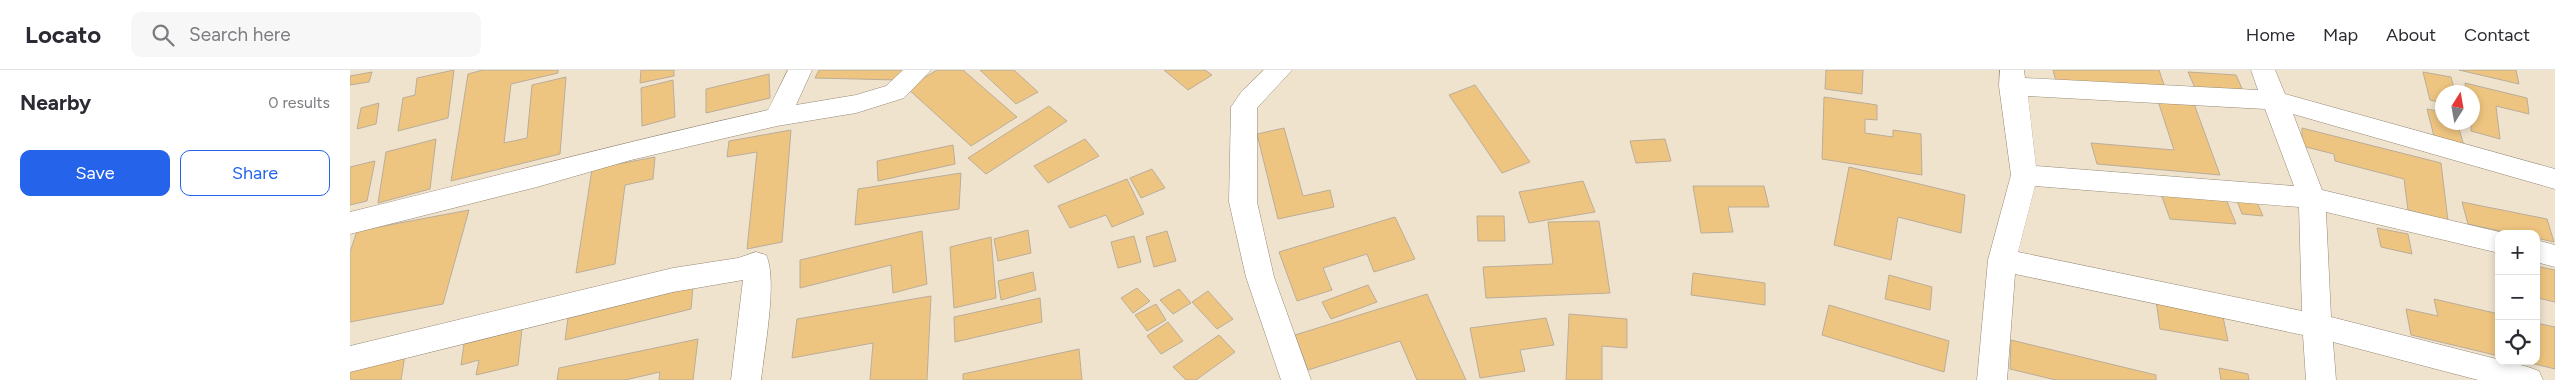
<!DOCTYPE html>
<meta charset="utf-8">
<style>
:root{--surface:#fff;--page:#f7f7f7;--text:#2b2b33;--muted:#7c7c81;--line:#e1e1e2;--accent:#2563eb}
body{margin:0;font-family:Figtree,sans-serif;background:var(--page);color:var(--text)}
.controls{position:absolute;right:15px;bottom:15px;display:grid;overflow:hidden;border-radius:10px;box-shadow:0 2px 8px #0003}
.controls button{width:45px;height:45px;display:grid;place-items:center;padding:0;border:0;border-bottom:1px solid var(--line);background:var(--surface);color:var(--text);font:25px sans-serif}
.compass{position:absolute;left:2085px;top:15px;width:45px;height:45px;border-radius:50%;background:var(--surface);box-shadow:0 2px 8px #0003;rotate:11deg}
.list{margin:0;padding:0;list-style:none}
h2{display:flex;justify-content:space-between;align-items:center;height:65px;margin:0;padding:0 20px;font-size:21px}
h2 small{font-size:16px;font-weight:400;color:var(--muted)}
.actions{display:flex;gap:10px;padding:15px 20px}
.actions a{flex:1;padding:11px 0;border:1px solid var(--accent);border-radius:10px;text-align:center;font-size:18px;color:var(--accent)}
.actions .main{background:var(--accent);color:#fff}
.icon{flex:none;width:28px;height:28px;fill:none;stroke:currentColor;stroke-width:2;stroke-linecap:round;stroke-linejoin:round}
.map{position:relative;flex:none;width:2205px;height:310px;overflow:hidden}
header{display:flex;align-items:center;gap:30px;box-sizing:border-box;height:70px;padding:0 25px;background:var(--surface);border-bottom:1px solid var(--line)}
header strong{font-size:24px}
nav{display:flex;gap:28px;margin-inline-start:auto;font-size:18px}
.search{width:350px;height:45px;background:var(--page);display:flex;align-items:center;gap:12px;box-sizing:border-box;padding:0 18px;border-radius:10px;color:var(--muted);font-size:19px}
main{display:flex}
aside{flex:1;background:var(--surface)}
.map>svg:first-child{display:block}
.building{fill:#eec580;stroke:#baad9a}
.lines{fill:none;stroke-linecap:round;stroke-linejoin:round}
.minor-casing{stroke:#948875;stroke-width:1}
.minor{fill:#fff;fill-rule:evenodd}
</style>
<header>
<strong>Locato</strong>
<div class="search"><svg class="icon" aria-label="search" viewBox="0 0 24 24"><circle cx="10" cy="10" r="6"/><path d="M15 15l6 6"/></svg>Search here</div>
<nav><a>Home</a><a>Map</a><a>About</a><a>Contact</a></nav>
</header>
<main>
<aside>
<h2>Nearby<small>0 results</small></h2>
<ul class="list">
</ul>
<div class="actions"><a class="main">Save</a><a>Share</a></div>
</aside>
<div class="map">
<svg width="2205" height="310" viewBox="0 0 2205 310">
<rect width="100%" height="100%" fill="#f0e3ce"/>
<!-- building -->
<g class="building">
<polygon points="104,0 98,48 48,61 53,28 65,25 67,8"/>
<polygon points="133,0 208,0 208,3 161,14 154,73 177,68 182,15 216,7 210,84 101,111 118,4"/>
<polygon points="291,0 324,0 324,6 290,13"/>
<polygon points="469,0 553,0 548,10 465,8"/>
<polygon points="587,0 613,0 667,47 621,76 557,18"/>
<polygon points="630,0 664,0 688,22 666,34"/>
<polygon points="814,0 855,0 862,5 838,20"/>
<polygon points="1476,0 1513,0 1512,24 1475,19"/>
<polygon points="1703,0 1809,0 1815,18 1706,11"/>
<polygon points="2109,0 2166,0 2169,14"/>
<polygon points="22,2 19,12 0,15 0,6"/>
<polygon points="1838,2 1886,5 1894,23 1846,20"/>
<polygon points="2073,2 2101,7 2105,22 2092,22 2092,33 2080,30"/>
<polygon points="419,4 420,28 356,43 356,19"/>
<polygon points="323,10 325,47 292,56 291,18"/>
<polygon points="2115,13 2177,28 2179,44 2146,36 2150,69 2121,61 2122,22 2116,22"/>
<polygon points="1125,15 1180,92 1152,103 1099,25"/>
<polygon points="1474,27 1527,35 1527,50 1515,49 1515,63 1543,67 1543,60 1571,64 1572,105 1472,89"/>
<polygon points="1807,28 1843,31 1870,105 1747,94 1741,73 1824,80"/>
<polygon points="29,33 26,54 7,59 11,38"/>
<polygon points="699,36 717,51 636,104 618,88"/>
<polygon points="2077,39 2092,42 2092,52 2107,52 2114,76 2085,70"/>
<polygon points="934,58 953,126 980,120 984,137 928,149 907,64"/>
<polygon points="1952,58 2091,93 2098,151 2058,140 2054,109 1985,91 1984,84 1952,76"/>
<polygon points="441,60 432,172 397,179 407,82 377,87 379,71"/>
<polygon points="86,69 80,119 28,133 36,82"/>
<polygon points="735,69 749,86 698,113 684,96"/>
<polygon points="1315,69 1321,91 1286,93 1280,71"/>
<polygon points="603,75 605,94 528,111 527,91"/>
<polygon points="305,87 303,109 275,115 265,194 226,203 242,99"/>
<polygon points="25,91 17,131 0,135 0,97"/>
<polygon points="1499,97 1615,125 1611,163 1548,147 1541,190 1484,175"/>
<polygon points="802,99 815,118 791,128 780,108"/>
<polygon points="611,103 609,139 505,155 508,119"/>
<polygon points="777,109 794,144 762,157 756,145 720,158 708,136"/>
<polygon points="1233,111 1245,142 1179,153 1169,122"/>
<polygon points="1343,116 1414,116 1419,137 1378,137 1383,162 1351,163"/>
<polygon points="1811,124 1876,129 1886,154 1820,149"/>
<polygon points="1886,128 1906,130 1913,146 1892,144"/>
<polygon points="2112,132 2197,149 2204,172 2186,168 2186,164 2164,164 2118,154"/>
<polygon points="119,140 93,234 0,252 0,182 7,161"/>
<polygon points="1127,146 1154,146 1155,171 1128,171"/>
<polygon points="1045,147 1065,189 1024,202 1017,184 973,198 982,220 947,231 929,182"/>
<polygon points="1249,151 1260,223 1136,228 1133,197 1203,194 1198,152"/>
<polygon points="2027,158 2058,164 2062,184 2031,177"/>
<polygon points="678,160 681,183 648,191 644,169"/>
<polygon points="572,161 577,214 543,223 541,195 450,218 450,190"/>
<polygon points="817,161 826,191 804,197 796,167"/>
<polygon points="784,166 791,192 768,198 761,172"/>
<polygon points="641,167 646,228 604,238 600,177"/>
<polygon points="2186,196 2205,200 2205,232 2188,228"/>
<polygon points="683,202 686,220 651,230 648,211"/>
<polygon points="1343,203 1415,213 1415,235 1341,225"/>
<polygon points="1539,205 1582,217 1580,240 1535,229"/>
<polygon points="1018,215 1027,232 981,249 972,232"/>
<polygon points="343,217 341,239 215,270 218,248"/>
<polygon points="787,218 800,231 783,243 771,228"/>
<polygon points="829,219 841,233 823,244 810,230"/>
<polygon points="858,221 883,249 867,259 842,232"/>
<polygon points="1077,224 1116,310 1067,310 1050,271 958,300 945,265"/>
<polygon points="581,226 577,310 520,310 523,273 442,288 447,249"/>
<polygon points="690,228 692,252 605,272 604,247"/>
<polygon points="2084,229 2149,244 2149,286 2061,265 2056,239 2088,246"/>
<polygon points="1806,230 1872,242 1878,271 1810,259"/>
<polygon points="806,234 816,250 797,261 785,245"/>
<polygon points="1479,235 1599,271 1594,302 1472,265"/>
<polygon points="1219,244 1277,249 1277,278 1252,276 1252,310 1216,310"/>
<polygon points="1196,248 1204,275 1170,280 1175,301 1130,308 1120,258"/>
<polygon points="818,252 833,271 811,284 797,266"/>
<polygon points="2186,253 2205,257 2205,299 2173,291 2186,291"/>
<polygon points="172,259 168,295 126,305 129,290 111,295 114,274"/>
<polygon points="869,265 885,282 846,310 836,310 823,297"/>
<polygon points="348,269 343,310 309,310 310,302 275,310 207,310 209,298"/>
<polygon points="1661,270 1806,305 1806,310 1706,310 1660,299"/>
<polygon points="729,279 732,310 613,310 613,304"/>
<polygon points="55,285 51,310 0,310 0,300"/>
<polygon points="1869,298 1898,304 1899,310 1871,310"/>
</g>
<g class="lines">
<defs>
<g id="minor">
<path d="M438,0H462L446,35L506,25L536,16L553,0H581L554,28L506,43L427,56L281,90L187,117L0,164V142C139,108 278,71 418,40Z"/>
<polygon points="914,0 942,0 907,38 907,132 924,207 961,310 931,310 896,207 879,132 881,37 892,21"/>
<path d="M1650,0H1674L1675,8L1908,20L1901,0H1925L1935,24L2205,99V119L1943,44L1972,120L2158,164H2149V183L1976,142L1981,247L2178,297L2189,301L2193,310H2128L1983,272L1986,310H1956L1953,265L1665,204L1657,310H1627L1638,190L1661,105L1649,16ZM1678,26L1915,39L1944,116L1686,96ZM1685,116L1949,137L1952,241L1668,182Z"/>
<polygon points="2186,170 2205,175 2205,197 2186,192"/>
<path d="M406,182L416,185C428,209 414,281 411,310H381L393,210L323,222L0,302V276L323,198L388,188Z"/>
</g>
</defs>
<!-- minor casing -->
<use href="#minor" class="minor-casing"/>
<!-- minor -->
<use href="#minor" class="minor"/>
</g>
</svg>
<div class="controls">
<button>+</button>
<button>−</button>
<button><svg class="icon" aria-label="locate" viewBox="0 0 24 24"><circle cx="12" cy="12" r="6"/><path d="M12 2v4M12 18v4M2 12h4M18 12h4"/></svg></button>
</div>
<svg class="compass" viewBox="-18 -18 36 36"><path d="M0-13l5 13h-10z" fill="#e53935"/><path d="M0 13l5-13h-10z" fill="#7c7c81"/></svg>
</div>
</main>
